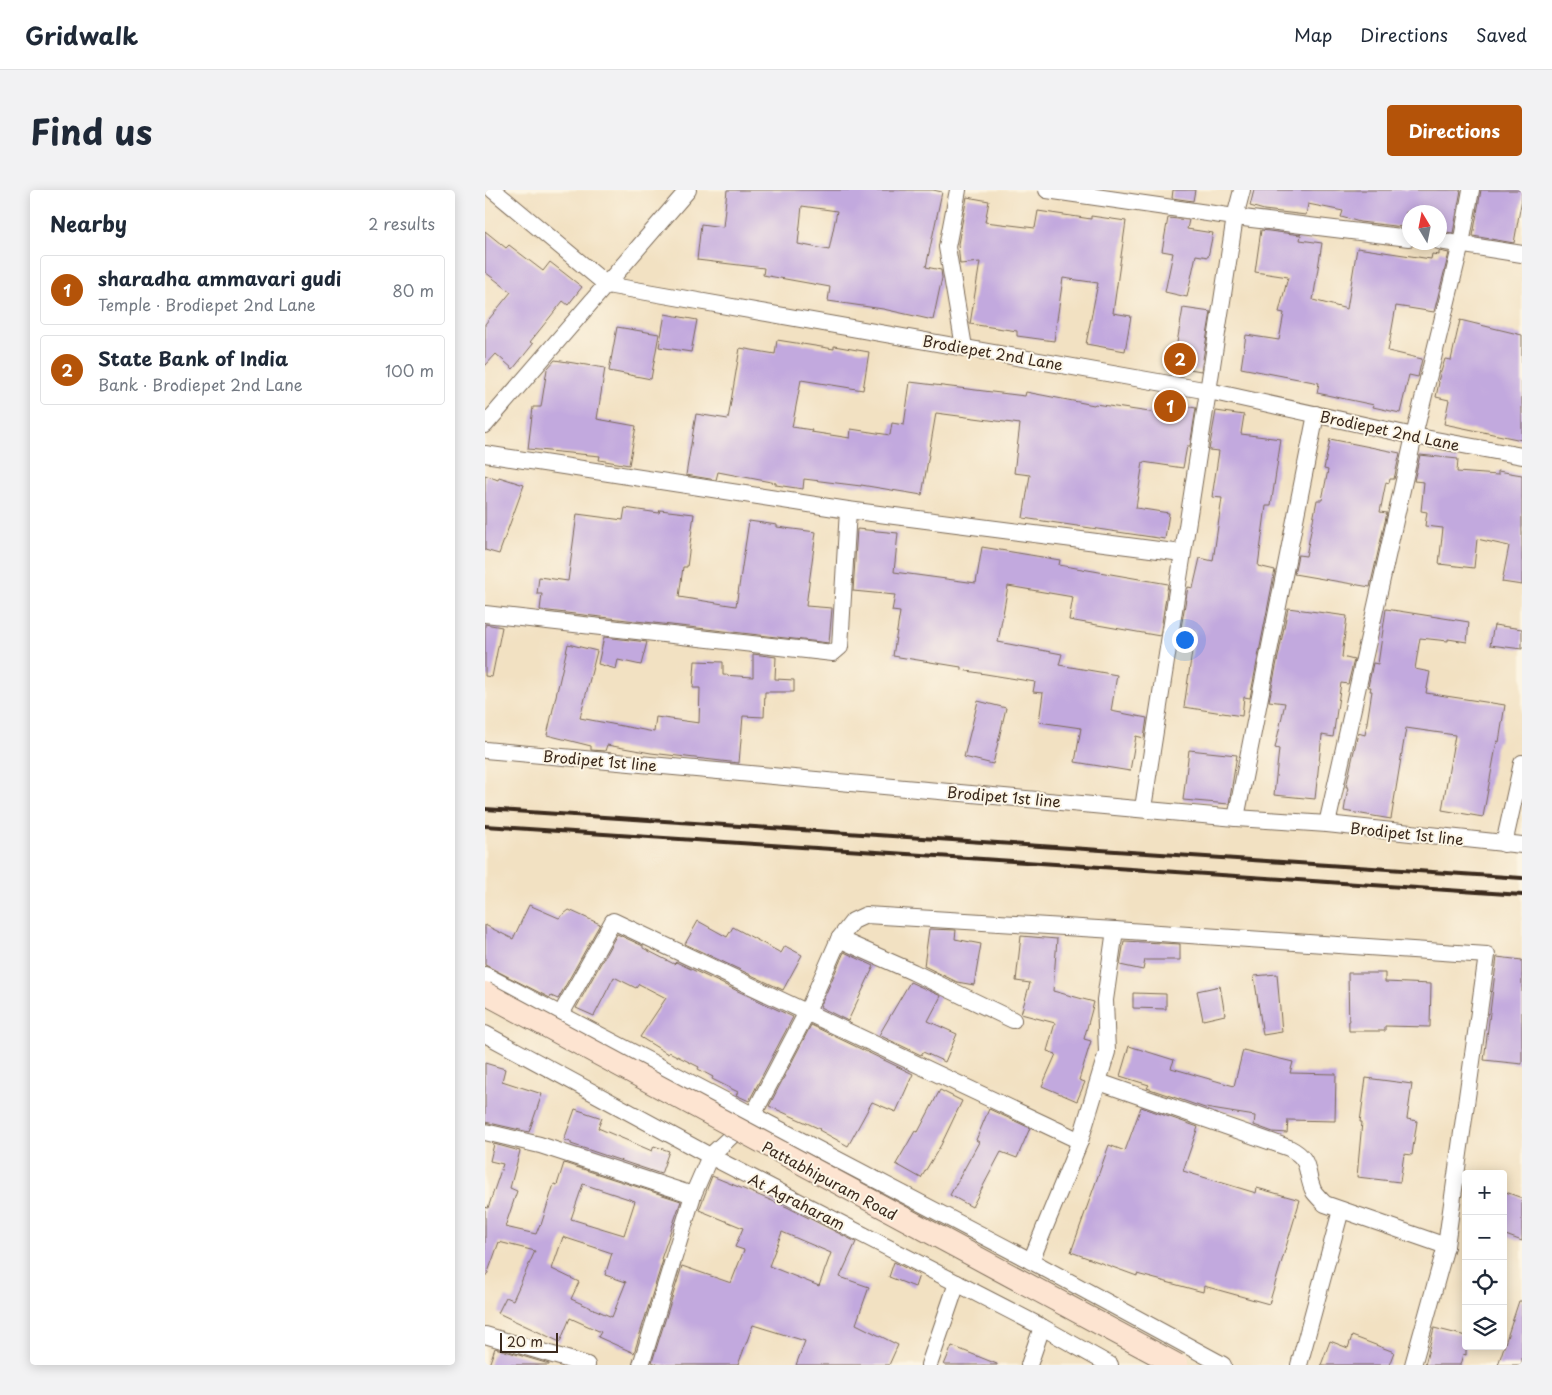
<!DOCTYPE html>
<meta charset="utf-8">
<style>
:root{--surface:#fff;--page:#f2f2f3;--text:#1f2937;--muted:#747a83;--line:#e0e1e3;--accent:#b45309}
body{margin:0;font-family:"Playpen Sans",sans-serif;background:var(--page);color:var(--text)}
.controls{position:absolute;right:15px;bottom:15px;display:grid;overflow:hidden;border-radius:5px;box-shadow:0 2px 12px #0003}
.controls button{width:45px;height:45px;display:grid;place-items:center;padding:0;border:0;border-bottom:1px solid var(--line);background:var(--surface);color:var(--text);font:25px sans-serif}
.compass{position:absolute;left:917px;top:15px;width:45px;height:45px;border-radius:50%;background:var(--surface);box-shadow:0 2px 12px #0003;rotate:350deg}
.scale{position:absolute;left:15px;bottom:12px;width:58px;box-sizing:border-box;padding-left:5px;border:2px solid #3b2a1e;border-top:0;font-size:14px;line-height:18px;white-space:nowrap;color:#3b2a1e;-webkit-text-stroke:4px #fcf5e5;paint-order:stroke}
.you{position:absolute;left:699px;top:449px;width:18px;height:18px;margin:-12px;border:4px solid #fff;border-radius:50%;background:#1a73e8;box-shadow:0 0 0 8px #1a73e833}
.badge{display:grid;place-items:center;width:32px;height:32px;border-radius:50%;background:var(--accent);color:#fff;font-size:16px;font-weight:700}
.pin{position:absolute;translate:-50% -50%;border:2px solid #fff;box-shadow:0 1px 5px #0006}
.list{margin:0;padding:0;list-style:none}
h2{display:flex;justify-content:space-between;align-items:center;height:65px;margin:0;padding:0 20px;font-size:21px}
h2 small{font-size:16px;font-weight:400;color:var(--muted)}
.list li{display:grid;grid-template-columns:32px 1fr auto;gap:15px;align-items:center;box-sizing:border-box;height:70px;margin:0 10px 10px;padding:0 10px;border:1px solid var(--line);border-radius:5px}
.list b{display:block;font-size:19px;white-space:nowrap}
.list p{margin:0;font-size:16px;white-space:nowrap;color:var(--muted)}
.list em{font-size:16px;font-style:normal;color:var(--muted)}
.icon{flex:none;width:28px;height:28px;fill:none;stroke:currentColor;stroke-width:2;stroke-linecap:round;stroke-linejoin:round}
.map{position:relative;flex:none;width:1037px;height:1175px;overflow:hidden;border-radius:5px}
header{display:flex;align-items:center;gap:30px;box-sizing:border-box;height:70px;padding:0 25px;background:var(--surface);border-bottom:1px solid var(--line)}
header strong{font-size:24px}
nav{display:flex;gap:28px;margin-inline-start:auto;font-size:18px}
.intro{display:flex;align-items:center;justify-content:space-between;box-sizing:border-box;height:120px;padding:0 30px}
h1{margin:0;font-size:35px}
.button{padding:12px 22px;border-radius:5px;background:var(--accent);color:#fff;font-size:18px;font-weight:700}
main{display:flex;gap:30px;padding:0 30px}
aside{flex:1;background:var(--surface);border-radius:5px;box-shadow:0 2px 12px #0003}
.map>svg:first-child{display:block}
.building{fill:#c2a9de;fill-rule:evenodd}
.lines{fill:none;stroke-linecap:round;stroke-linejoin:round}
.street-casing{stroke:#7b6a57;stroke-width:18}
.street{stroke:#fff;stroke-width:16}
.rail{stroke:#3b2a1e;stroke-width:4}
.secondary-bridge-casing{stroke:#7b6a57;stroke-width:24;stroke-linecap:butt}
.secondary-bridge{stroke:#fde4d1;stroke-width:22}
.labels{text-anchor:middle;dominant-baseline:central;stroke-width:4;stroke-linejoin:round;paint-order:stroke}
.street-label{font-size:15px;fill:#3b2a1e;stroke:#fcf5e5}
</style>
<header>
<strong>Gridwalk</strong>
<nav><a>Map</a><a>Directions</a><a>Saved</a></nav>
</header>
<div class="intro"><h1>Find us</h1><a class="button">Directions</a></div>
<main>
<aside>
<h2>Nearby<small>2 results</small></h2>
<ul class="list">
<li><span class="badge">1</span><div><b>sharadha ammavari gudi</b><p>Temple · Brodiepet 2nd Lane</p></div><em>80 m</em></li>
<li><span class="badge">2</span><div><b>State Bank of India</b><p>Bank · Brodiepet 2nd Lane</p></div><em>100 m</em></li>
</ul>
</aside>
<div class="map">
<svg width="1037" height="1175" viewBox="0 0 1037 1175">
<rect width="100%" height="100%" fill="#fcf5e5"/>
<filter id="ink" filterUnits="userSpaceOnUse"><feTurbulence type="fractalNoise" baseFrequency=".02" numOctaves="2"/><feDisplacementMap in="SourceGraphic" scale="10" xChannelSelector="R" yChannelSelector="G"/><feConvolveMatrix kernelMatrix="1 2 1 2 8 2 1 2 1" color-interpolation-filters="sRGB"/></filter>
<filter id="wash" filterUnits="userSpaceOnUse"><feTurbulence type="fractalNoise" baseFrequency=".0096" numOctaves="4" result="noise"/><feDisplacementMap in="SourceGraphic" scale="20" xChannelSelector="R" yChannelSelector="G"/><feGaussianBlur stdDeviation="1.12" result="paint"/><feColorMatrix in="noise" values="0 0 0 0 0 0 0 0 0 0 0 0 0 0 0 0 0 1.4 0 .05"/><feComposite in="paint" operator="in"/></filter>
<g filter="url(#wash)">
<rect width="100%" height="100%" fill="#f2e1c2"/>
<g id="blocks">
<!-- building -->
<g class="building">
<path d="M242,0H448L457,2L441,77L456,80L457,88L448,130L398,119L343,111L345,97L278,85L279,78L212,70L216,34L238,37ZM317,16L352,21L344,60L313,54Z"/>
<polygon points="688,0 710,0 708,11 687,8"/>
<polygon points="769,0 976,0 968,43 954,41 954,22 921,22 918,37 875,32 856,27 858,21 823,14 821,25 779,20 765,16"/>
<polygon points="996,0 1037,0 1037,8 1029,53 988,46"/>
<polygon points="482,7 504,11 500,32 550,38 553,21 606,29 606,26 641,31 628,123 646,126 640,161 601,154 613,93 578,88 569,151 532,146 532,141 485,134 495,72 475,74 473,54"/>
<polygon points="683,28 704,30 702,39 728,43 723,67 711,65 702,107 680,102 688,63 677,61"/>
<polygon points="776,40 816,45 815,50 837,53 828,110 862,119 872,58 946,69 947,64 954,65 954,61 964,63 949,122 911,116 903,161 937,169 933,187 924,185 915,223 888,217 889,215 832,203 834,193 756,178 761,145 794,150 799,123 794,122 803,87 770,82"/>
<polygon points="0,41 21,58 24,55 58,81 65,72 97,97 83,115 78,111 45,152 48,154 28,179 11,164 0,176 0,134 26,102 0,82"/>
<polygon points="698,118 726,122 716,181 688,176"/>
<polygon points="180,124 212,130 206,162 174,157"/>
<polygon points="975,130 1037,145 1037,250 959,234 964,210 951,207 954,192 953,191 960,169 966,170"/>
<polygon points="132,137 174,144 166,189 124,181"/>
<polygon points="292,150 349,159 349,156 384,162 378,200 316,190 307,237 327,240 326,242 365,248 366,239 405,245 407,233 419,235 425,192 540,206 541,202 609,215 610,214 685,225 687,214 711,218 705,256 702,256 698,278 658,272 651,318 684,323 680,349 538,328 545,285 529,283 535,234 451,223 437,305 376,295 376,296 319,289 318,299 291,295 291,293 233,282 231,290 201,285 211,224 243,229 255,158 290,164"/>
<polygon points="70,170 120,178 112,229 151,236 144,275 114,270 115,266 43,259 48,217 56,217 62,179"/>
<polygon points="731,221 759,225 756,244 796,249 786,316 781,316 773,376 790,380 765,508 759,507 757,526 699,517 710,441 696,438 703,397 708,398 715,368 728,371 737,308 727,307 734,261 724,260"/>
<polygon points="845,249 915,263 909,289 905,289 904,293 901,292 895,322 902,323 885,397 809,384 813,365 821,366 832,310 837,310 843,280 839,279"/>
<polygon points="935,265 973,269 972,282 1013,285 1013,281 1037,285 1037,395 1017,392 1024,356 992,349 989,378 954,374 958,338 940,336 942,322 936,321 939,292 929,291"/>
<polygon points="0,285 13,290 14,287 39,295 14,364 0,360"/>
<polygon points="140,318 174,323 175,320 209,324 202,377 198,377 194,407 251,416 264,331 292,335 292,337 331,342 321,416 347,418 344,453 55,420 57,404 52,404 54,387 83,391 92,324 138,330"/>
<polygon points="372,339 413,343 409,382 491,393 497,357 575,370 574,375 683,394 675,446 584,430 588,407 523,396 513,452 577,464 574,475 632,485 626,521 662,528 659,548 651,546 645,581 590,572 596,538 554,532 558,503 548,502 550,492 476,480 476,477 408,466 415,422 407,421 410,405 368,401"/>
<polygon points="803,418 862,426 857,467 869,470 863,494 856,493 848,547 837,545 830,609 789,605 794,559 790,558 800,513 784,511"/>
<polygon points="901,419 984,432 982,452 963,449 963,451 935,448 930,479 945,482 941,503 1020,515 1014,552 1012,551 998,627 957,620 970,545 921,538 906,629 859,621 863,597 861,597 873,543 880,545 887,501 885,501 886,497 883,497 888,473 893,474"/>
<polygon points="0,434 17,437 7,487 0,486"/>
<polygon points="1009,435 1037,439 1037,459 1005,455"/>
<polygon points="119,447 162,452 156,475 133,470 131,479 113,474"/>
<polygon points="83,454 112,461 95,528 169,542 171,527 214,533 215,498 208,498 210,471 238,472 238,485 268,487 268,464 291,467 290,489 309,490 309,502 280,502 279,527 258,526 254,573 166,563 122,555 120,561 106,560 106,556 62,545"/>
<polygon points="493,511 521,518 508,574 479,567"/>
<polygon points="704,560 752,565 744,614 698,610"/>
<polygon points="44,715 74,728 84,720 115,734 73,809 66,806 65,808 0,775 0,735 28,749"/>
<polygon points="213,731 242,747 248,737 296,763 300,756 317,765 298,800 200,754"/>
<polygon points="444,739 471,740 470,749 496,754 489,795 472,792 439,776"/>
<polygon points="132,744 158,756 158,758 189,774 191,772 308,827 264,911 251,905 253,902 227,889 228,887 213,879 214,877 184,862 183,864 155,847 181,808 154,794 151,798 129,787 109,826 91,818"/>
<polygon points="536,746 572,749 568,801 609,812 599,849 606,851 594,890 600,892 592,911 557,896 571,864 562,861 570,833 536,824 545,793 531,791"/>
<polygon points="639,751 695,754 695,770 660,770 658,780 635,775"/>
<polygon points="359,762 389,776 363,831 335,817"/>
<polygon points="1012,767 1037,770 1037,874 999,870"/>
<polygon points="863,783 900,783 900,792 946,794 945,837 900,836 900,841 864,841"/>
<polygon points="792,784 797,842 778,845 769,786"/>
<polygon points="425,792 456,806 443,831 472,844 460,872 438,862 436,865 394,845"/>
<polygon points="735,796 740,825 718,830 712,801"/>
<polygon points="648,803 681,804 681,819 648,818"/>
<polygon points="326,835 428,884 411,922 387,912 363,956 334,940 335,939 284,916"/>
<polygon points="644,856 689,870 686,878 749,896 758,860 808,872 805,883 851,884 850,931 803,930 802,943 788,942 769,935 770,926 720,918 662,898 664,895 635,886"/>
<polygon points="0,873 20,879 17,891 57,904 44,942 0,932"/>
<polygon points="881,888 927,894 922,929 932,931 927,965 919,964 915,992 872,987 877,932 875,932"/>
<polygon points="455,900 477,911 456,955 436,988 411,974 430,941 433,942"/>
<polygon points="656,917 713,937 698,981 771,1003 772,998 815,1010 784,1114 719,1096 718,1102 652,1084 652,1086 586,1062 624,955 640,961"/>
<polygon points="90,919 117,928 113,938 167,961 169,956 184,961 176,984 86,954 86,952 79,950"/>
<polygon points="504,919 545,938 532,968 516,962 487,1017 465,1005 494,952 491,950"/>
<path d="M9,954L35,961L25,998L32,1001L20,1037L51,1044L55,1034L56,1035L69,994L72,995L79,973L196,1011L176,1069L178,1070L149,1163L113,1147L116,1142L85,1128L75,1152L13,1123L21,1107L28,1110L50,1061L14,1052L2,1085H0V1017L3,1018L18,974L5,971ZM98,994L150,1011L139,1045L86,1029ZM78,1047L127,1063L120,1085L141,1092L127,1127L86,1109L94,1092L67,1079Z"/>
<path d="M227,986L302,1017L371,1052L355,1087L384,1097L371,1134L413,1155L404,1175H311L320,1151L268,1135L253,1175H174L167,1172L197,1076L246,1093L259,1060L250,1057L258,1038L214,1020ZM297,1042L346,1063L334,1096L284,1076Z"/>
<polygon points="1018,1001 1037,1008 1037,1051 1018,1044"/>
<polygon points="409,1072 434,1085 430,1097 404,1087"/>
<polygon points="1034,1111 1037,1111 1037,1175 1013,1175"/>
<polygon points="949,1138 981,1146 981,1165 978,1164 975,1175 940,1175"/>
<polygon points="867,1146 909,1162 904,1175 836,1175 845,1151 863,1158"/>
<polygon points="467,1156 512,1174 512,1175 459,1175"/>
<polygon points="10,1158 64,1174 64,1175 4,1175"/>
</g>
</g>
</g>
<g filter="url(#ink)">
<use href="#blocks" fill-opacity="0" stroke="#7b6a57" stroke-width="1"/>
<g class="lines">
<defs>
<g id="street">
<polyline points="8,0 122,95 724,201 929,246 1037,266"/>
<polyline points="473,0 462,57 479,157"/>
<polyline points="562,0 750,27 924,48"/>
<polyline points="954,51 1037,64"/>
<polyline points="0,235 203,0"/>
<polyline points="0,264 363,320 697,363"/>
<polyline points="0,424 348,463 355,457 363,320"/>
<polyline points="0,560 751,628 842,634 1037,655"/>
<path d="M658,618C688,421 721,224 750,27L757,0"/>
<polyline points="751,628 831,224"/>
<polyline points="842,634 929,246 976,54 986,0"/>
<polyline points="1019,654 1037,573"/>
<polyline points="354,749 368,731 381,725 630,740 1002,765 961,1056 928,1175"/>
<polyline points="0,785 546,1071 738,1175"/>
<polyline points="76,824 128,731 595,951"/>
<polyline points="0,844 225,966 557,1137 625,1175"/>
<path d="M614,892L804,958C828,970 819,982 829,1002C832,1006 836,1010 840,1014L961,1056"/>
<polyline points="0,942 55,955 208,1005"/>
<polyline points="546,1071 595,951 622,862 620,810 630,740"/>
<polyline points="0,1145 102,1175"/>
<polyline points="156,1175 208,1005 225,966 267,927 322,822 354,749 428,782 528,830"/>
<polyline points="444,1175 472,1093"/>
<polyline points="544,1175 557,1137"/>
<polyline points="814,1175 856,1020"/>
</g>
</defs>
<!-- street casing -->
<use href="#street" class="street-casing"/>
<!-- street -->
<use href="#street" class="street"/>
<!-- rail -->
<g class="rail">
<polyline points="0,619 1037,688"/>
<polyline points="0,636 1037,705"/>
</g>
<defs>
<polyline id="secondary-bridge" points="0,803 692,1175"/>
</defs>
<!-- secondary-bridge casing -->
<use href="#secondary-bridge" class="secondary-bridge-casing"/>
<!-- secondary-bridge -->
<use href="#secondary-bridge" class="secondary-bridge"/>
</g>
</g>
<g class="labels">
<!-- street labels -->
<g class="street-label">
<text transform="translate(508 162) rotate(10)">Brodiepet 2nd Lane</text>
<text transform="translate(905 240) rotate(12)">Brodiepet 2nd Lane</text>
<text transform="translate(115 570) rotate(5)">Brodipet 1st line</text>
<text transform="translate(519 606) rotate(5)">Brodipet 1st line</text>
<text transform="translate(922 643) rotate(6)">Brodipet 1st line</text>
<text transform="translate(345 990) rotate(28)">Pattabhipuram Road</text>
<text transform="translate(312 1011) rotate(27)">At Agraharam</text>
</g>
</g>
</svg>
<div class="controls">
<button>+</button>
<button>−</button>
<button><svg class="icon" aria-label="locate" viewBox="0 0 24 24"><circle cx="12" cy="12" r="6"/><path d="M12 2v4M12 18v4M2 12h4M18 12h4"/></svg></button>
<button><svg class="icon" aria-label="layers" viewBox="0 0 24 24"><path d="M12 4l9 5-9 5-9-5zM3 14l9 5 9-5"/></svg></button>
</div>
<svg class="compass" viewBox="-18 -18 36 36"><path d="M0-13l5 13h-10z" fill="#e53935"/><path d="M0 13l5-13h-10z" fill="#747a83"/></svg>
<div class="scale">20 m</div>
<div class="you"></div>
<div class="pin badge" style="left:685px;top:216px">1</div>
<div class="pin badge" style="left:695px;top:169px">2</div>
</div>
</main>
